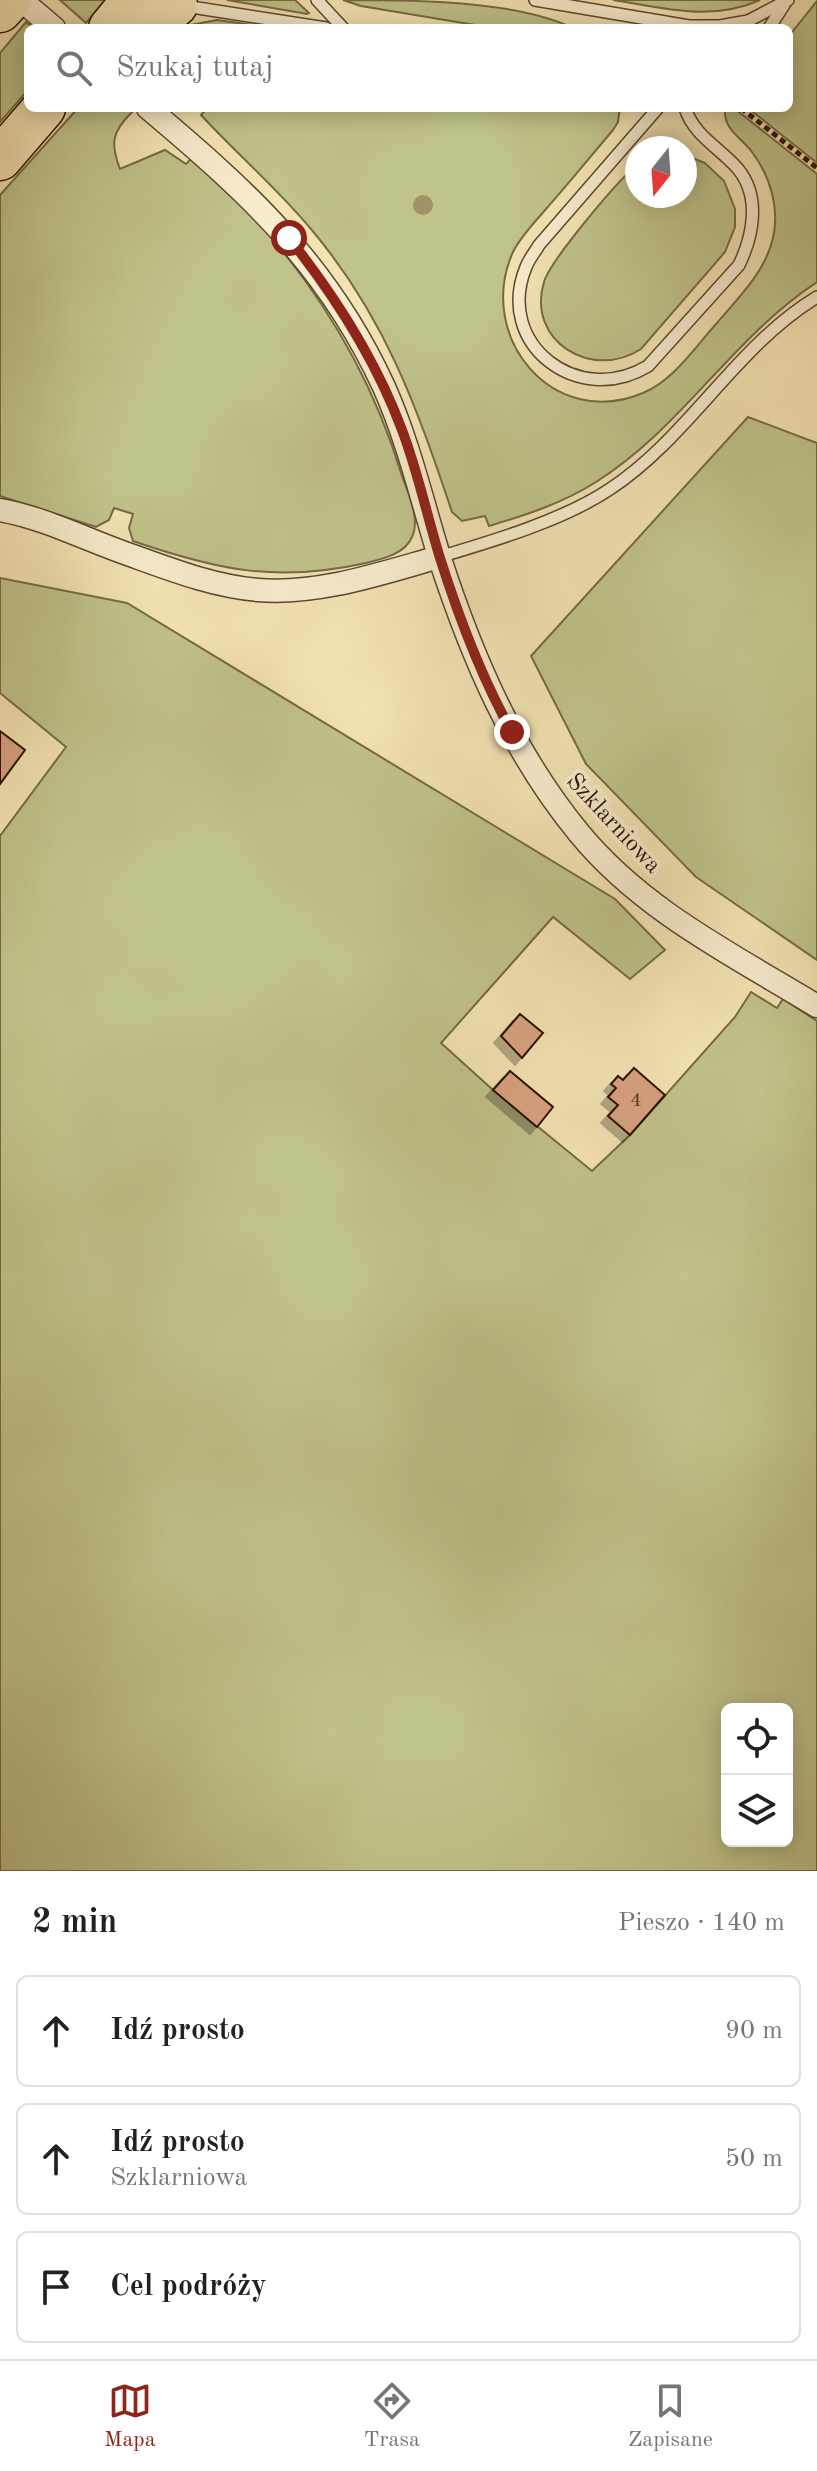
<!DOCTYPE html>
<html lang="pl">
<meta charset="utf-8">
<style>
:root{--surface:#fff;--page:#f2f2f2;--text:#202124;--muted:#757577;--line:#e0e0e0;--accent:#8f2418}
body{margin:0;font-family:"Old Standard TT",serif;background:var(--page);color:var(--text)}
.controls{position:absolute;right:24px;bottom:24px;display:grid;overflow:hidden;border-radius:12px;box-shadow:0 4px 20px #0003}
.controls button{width:72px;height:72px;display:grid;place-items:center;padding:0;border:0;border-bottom:2px solid var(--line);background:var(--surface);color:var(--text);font:40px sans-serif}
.compass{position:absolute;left:625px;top:136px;width:72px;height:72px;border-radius:50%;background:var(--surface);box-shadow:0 4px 20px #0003;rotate:197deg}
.stop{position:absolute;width:24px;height:24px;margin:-18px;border:6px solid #8f2418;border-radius:50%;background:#fff}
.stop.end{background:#8f2418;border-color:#fff;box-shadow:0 2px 8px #0008}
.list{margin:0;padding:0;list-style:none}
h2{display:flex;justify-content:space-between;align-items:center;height:104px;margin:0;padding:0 32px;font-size:34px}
h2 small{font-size:26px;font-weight:400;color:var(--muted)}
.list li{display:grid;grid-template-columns:52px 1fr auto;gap:24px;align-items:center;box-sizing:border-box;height:112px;margin:0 16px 16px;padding:0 16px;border:2px solid var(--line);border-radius:12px}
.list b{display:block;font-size:30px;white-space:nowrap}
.list p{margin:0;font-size:26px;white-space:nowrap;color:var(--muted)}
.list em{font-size:26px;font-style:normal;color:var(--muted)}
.icon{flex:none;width:44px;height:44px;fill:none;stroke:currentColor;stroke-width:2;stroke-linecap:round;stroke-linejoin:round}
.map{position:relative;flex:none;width:817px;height:1871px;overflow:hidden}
.search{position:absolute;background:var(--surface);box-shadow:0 4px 20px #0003;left:24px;right:24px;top:24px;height:88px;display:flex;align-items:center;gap:20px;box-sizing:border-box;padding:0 28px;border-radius:12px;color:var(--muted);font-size:30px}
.sheet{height:488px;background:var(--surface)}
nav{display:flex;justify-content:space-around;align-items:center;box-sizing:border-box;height:112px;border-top:2px solid var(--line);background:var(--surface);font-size:22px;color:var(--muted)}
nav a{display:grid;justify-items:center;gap:4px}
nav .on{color:var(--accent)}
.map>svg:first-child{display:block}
.green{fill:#c0c38a;stroke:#766a45;stroke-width:2;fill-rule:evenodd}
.building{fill:#d9a281;stroke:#2b1100;stroke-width:2;filter:url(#shadow)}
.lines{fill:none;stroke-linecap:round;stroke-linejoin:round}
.service-casing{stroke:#5d462d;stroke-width:14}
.minor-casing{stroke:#5d462d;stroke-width:25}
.motorway-casing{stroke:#2b1100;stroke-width:45}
.path{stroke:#2b1100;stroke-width:5;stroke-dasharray:6 4;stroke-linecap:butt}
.service{stroke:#f8edce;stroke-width:11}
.minor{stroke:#f8edce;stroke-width:22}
.motorway{stroke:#f4e4b4;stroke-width:42}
.tree{fill:#a2926b}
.route{stroke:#8f2418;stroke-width:10}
.labels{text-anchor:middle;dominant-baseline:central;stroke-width:8;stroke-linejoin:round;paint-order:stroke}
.number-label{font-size:20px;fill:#563520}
.street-label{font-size:24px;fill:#2b1100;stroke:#f8edce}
</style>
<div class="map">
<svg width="817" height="1871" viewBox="0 0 817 1871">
<defs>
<filter id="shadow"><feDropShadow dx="-7" dy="7" stdDeviation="0" flood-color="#0004"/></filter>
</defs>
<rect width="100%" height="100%" fill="#f4e4b4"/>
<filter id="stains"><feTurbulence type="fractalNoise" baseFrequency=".0025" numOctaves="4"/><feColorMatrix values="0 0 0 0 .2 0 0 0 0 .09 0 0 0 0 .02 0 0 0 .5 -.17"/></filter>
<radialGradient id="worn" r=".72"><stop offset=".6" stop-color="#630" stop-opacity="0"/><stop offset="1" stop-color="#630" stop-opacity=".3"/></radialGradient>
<!-- green -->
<g class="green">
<polygon points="60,0 105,0 86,23"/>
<polygon points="227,0 295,0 309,13 307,14"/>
<path d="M343,0C411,0 514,0 573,28H493L361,6Z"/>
<path d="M613,0H760C711,22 663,8 613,0Z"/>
<polygon points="817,1 817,163 748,108 789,108 789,36"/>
<polygon points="217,20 274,28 174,28"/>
<polygon points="26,22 33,28 28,28 28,90 0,122 0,53"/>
<path d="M78,108H128L132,112C112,132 110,143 120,169L165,150L186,164L191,159C210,176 231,193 249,212C319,288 371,374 401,473C407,491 421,518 412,537C405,554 382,559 366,563C277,583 217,570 133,541L129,528L133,514L114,508L109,520L96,527L0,496V195Z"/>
<path d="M207,108H620L618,122L613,130C591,156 569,183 546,209C535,222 521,236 513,252C475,337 553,431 643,393C674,380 695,347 717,323C739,297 765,272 773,238C780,208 770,176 752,152C741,137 723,130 725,108H734L817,174V282C733,337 681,429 596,482C563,503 526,515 489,526L485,516L462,521L452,512C416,405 385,317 311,229C277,188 236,153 201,115Z"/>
<path d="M685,155L705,163L724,181L735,209V227L725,252L641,349C592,381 526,341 544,282C550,261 618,180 637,165V196H685Z"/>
<polygon points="748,417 817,443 817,960 696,877 586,764 531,656"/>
<path d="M0,578L127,603L615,899L665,950L630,979L553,917L441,1043L493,1090L592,1171L630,1135L735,1017L751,992L777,1008L783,999L817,1021V1871H0V836L66,747L0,693ZM727,1709H787V1841H727Z"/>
</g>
<!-- building -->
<g class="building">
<polygon points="0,731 25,750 0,784"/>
<polygon points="520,1014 543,1033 522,1058 501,1036"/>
<polygon points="634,1068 665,1095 630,1135 608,1116 618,1105 608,1097 616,1088 611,1084 618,1076 623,1080"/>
<polygon points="510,1071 553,1107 537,1127 493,1090"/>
</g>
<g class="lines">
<defs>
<g id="service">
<polyline points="317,0 343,28"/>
<polyline points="535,0 689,26 720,26 748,21 788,0"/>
<polyline points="185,6 326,28"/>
<polyline points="769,28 784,5"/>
<path d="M658,108L539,245C535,252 529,259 526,267C494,345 579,408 648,366L739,265C753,236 761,197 738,169C720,148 694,136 685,108"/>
<path d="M439,557C493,541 564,520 610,489C689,437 736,346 817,297"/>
</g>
<g id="minor">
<polyline points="21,0 54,28"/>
<path d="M148,108C248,192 328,265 384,387C409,443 422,501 440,559C472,657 513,753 579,833C642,910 733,955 817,1006"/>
<path d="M0,510C41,517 83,538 122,552C167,568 211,586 258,590C319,595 382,573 439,557"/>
</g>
<g id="motorway">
<polyline points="0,11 10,0"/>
<polyline points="110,28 133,0"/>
<polyline points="147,28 176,5"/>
<polyline points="0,159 44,108"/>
</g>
</defs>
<!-- service casing -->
<use href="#service" class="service-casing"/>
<!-- minor casing -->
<use href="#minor" class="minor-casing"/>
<!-- motorway casing -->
<use href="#motorway" class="motorway-casing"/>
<!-- path -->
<polyline class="path" points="741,108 817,168"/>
<!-- service -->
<use href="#service" class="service"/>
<!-- minor -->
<use href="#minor" class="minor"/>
<!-- motorway -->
<use href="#motorway" class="motorway"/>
</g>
<!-- trees -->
<circle class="tree" cx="423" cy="205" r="10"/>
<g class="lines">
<!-- route -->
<path class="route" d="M289,238C335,296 376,360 402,430C418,472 427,516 440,558C459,618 481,677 512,732"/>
</g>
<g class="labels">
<!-- number labels -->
<g class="number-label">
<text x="636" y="1101">4</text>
</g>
<!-- street labels -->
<g class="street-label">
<text transform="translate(613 824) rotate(47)">Szklarniowa</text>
</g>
</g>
<rect width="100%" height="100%" filter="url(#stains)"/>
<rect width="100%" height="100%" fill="url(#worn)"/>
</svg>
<div class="controls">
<button><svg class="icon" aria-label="locate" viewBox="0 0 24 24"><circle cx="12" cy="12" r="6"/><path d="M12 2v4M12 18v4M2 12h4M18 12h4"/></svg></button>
<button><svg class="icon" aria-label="layers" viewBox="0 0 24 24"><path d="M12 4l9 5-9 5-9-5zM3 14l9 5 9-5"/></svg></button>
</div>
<svg class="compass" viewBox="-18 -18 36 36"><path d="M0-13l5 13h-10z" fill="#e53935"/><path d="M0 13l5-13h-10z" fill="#757577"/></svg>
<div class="stop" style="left:289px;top:238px"></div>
<div class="stop end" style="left:512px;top:732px"></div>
<div class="search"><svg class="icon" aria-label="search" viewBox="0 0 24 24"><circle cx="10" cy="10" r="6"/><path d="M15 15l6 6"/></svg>Szukaj tutaj</div>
</div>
<section class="sheet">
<h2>2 min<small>Pieszo · 140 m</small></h2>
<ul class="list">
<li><svg class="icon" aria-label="ahead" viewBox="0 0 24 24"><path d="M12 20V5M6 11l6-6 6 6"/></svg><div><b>Idź prosto</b></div><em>90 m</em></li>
<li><svg class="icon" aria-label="ahead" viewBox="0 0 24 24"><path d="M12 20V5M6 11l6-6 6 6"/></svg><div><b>Idź prosto</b><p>Szklarniowa</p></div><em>50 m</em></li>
<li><svg class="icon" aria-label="arrive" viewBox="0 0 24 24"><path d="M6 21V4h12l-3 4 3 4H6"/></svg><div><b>Cel podróży</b></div></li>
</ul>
</section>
<nav>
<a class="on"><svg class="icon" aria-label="map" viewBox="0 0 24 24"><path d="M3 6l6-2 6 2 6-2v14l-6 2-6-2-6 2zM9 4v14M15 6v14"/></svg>Mapa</a>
<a><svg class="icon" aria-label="directions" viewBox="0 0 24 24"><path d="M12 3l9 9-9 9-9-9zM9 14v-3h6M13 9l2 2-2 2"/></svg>Trasa</a>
<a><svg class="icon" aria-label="saved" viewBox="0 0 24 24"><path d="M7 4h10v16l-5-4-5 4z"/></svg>Zapisane</a>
</nav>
